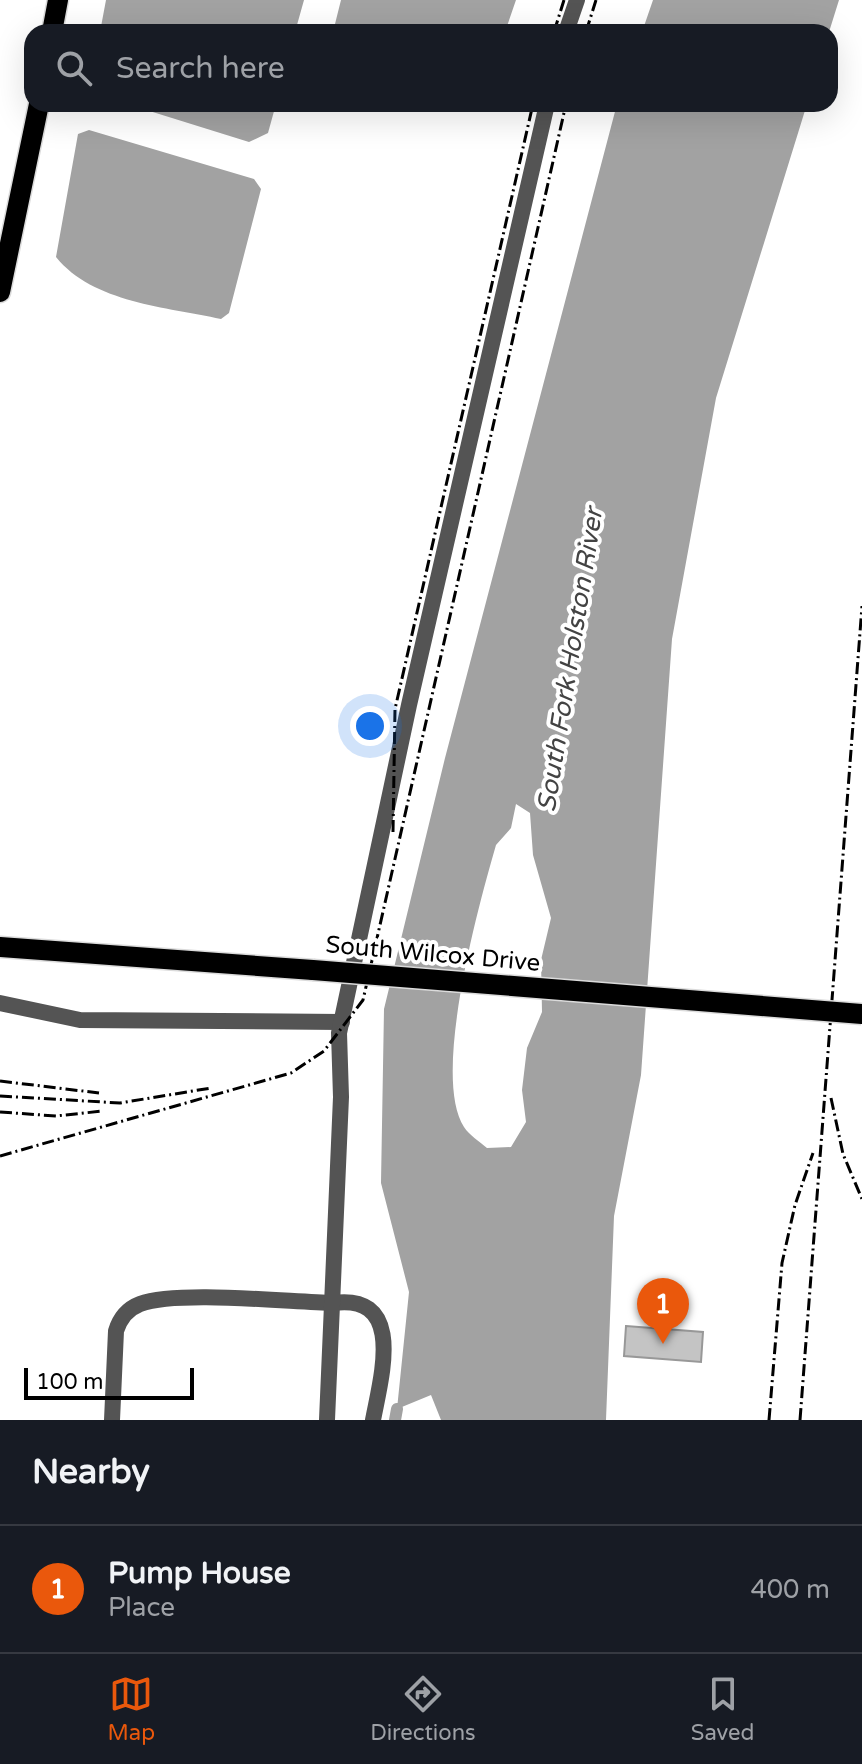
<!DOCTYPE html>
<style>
:root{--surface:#171b24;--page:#242831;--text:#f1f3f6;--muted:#9ea1a6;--line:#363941;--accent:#ea580c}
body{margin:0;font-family:"Varela Round",sans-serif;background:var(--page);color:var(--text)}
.scale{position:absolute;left:24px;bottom:20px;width:170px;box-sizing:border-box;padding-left:8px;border:4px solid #000;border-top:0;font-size:22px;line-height:28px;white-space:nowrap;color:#000;-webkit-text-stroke:6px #fff;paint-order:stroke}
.you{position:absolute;left:370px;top:726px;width:28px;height:28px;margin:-20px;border:6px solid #fff;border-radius:50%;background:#1a73e8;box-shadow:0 0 0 12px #1a73e833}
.badge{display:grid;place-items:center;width:52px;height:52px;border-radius:50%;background:var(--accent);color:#fff;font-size:26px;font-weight:700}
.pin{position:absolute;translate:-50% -66px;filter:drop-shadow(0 2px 4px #0008)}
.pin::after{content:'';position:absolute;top:42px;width:28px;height:24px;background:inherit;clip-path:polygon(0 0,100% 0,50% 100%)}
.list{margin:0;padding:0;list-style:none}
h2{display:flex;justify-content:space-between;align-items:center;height:104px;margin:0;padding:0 32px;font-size:34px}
h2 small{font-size:26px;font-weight:400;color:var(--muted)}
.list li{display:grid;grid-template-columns:52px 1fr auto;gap:24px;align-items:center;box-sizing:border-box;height:128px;padding:0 32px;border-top:2px solid var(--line)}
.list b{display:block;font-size:30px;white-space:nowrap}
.list p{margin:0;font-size:26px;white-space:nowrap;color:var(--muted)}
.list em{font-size:26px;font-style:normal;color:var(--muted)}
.icon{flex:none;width:44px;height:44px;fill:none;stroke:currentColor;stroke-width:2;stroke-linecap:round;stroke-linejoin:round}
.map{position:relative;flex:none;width:862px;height:1420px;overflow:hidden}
.search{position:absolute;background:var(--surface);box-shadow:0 8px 32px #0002;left:24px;right:24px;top:24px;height:88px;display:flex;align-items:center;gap:20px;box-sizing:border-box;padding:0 28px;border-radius:24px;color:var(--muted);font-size:30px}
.sheet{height:232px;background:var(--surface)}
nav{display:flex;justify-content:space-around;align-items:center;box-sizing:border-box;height:112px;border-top:2px solid var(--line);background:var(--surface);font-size:22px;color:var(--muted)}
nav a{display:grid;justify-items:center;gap:4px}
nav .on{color:var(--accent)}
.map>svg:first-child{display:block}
.water{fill:#a2a2a2;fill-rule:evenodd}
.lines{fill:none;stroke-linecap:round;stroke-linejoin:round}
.canal{stroke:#a2a2a2;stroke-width:12}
.building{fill:#c4c4c4;stroke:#989898;stroke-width:2}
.major-casing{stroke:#dbdbdb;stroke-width:23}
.minor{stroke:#545454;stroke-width:16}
.major{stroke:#000;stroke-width:20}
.rail{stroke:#000;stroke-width:3;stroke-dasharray:12 4 2 4;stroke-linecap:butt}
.major-bridge-casing{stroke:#dbdbdb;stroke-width:23;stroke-linecap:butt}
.major-bridge{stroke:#000;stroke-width:20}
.labels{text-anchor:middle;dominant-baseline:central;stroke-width:8;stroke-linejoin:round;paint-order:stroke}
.street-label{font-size:24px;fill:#000;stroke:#fff}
.water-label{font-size:26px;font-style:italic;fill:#434343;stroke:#fff}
</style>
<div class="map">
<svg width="862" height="1420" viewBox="0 0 862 1420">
<rect width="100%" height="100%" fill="#fff"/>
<!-- water -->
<g class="water">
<polygon points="106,0 304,0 295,32 100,32"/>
<polygon points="341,0 516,0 505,32 333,32"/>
<polygon points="653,0 839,0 829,32 642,32"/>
<polygon points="127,104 276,104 268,133 249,142"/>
<path d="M617,104H807L716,398L672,639L641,1075L614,1216L606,1420H441L431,1395L397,1409L409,1292L381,1183L384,1009L445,758ZM516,804L530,813L533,855L551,918L541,960L542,1012L527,1048L522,1090L526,1122L511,1147L487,1148C480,1142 469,1135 464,1127C431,1076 479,904 496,845L511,828Z"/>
<path d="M89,130L254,179L261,189L229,313L221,319C167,307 93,303 56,257L78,134Z"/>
</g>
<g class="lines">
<!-- canal -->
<polyline class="canal" points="395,1420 397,1409"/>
</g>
<!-- building -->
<polygon class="building" points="626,1326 703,1332 701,1362 624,1356"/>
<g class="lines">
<defs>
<g id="major">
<polyline points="52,32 58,0"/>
<polyline points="0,292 39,104"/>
<polyline points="0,947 313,970"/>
</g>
</defs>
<!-- major casing -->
<use href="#major" class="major-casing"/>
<!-- minor -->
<g class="minor">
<polyline points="566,32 577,0"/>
<polyline points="0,1003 80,1020 342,1022"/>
<path d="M112,1420L116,1331C120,1318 127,1309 140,1304C178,1290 288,1302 333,1303C406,1293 381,1377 373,1420"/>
<polyline points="327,1420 341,1097 339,1033 409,705 547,104"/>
</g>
<!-- major -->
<use href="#major" class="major"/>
<!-- rail -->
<g class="rail">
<polyline points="554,32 564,0"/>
<polyline points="586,32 596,0"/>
<polyline points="393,832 395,709 533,104"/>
<polyline points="0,1081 99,1093"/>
<polyline points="0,1096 120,1103 211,1088"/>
<polyline points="831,1098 843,1154 862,1199"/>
<polyline points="0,1112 56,1116 103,1111"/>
<polyline points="0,1156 291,1073 324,1051 363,1000 566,104"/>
<polyline points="769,1420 782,1263 795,1205 813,1153"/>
<polyline points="800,1420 862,606"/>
</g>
<defs>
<polyline id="major-bridge" points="313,970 862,1014"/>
</defs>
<!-- major-bridge casing -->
<use href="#major-bridge" class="major-bridge-casing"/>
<!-- major-bridge -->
<use href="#major-bridge" class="major-bridge"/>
</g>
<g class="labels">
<!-- street labels -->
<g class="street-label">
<text transform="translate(433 954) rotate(5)">South Wilcox Drive</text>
</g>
<!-- water labels -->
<g class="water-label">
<text transform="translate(570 660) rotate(-81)">South Fork Holston River</text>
</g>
</g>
</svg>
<div class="scale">100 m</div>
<div class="you"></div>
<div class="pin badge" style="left:663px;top:1344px">1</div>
<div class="search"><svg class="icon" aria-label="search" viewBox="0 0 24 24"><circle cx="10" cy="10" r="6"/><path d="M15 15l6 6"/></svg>Search here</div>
</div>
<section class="sheet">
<h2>Nearby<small></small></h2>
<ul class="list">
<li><span class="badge">1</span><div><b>Pump House</b><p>Place</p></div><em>400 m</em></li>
</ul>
</section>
<nav>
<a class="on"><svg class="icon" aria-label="map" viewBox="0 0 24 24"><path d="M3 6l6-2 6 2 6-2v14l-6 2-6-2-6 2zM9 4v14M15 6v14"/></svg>Map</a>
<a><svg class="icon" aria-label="directions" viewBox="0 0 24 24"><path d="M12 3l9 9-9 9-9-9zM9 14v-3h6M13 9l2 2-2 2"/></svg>Directions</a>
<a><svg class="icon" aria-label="saved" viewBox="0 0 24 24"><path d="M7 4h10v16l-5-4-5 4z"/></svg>Saved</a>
</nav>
